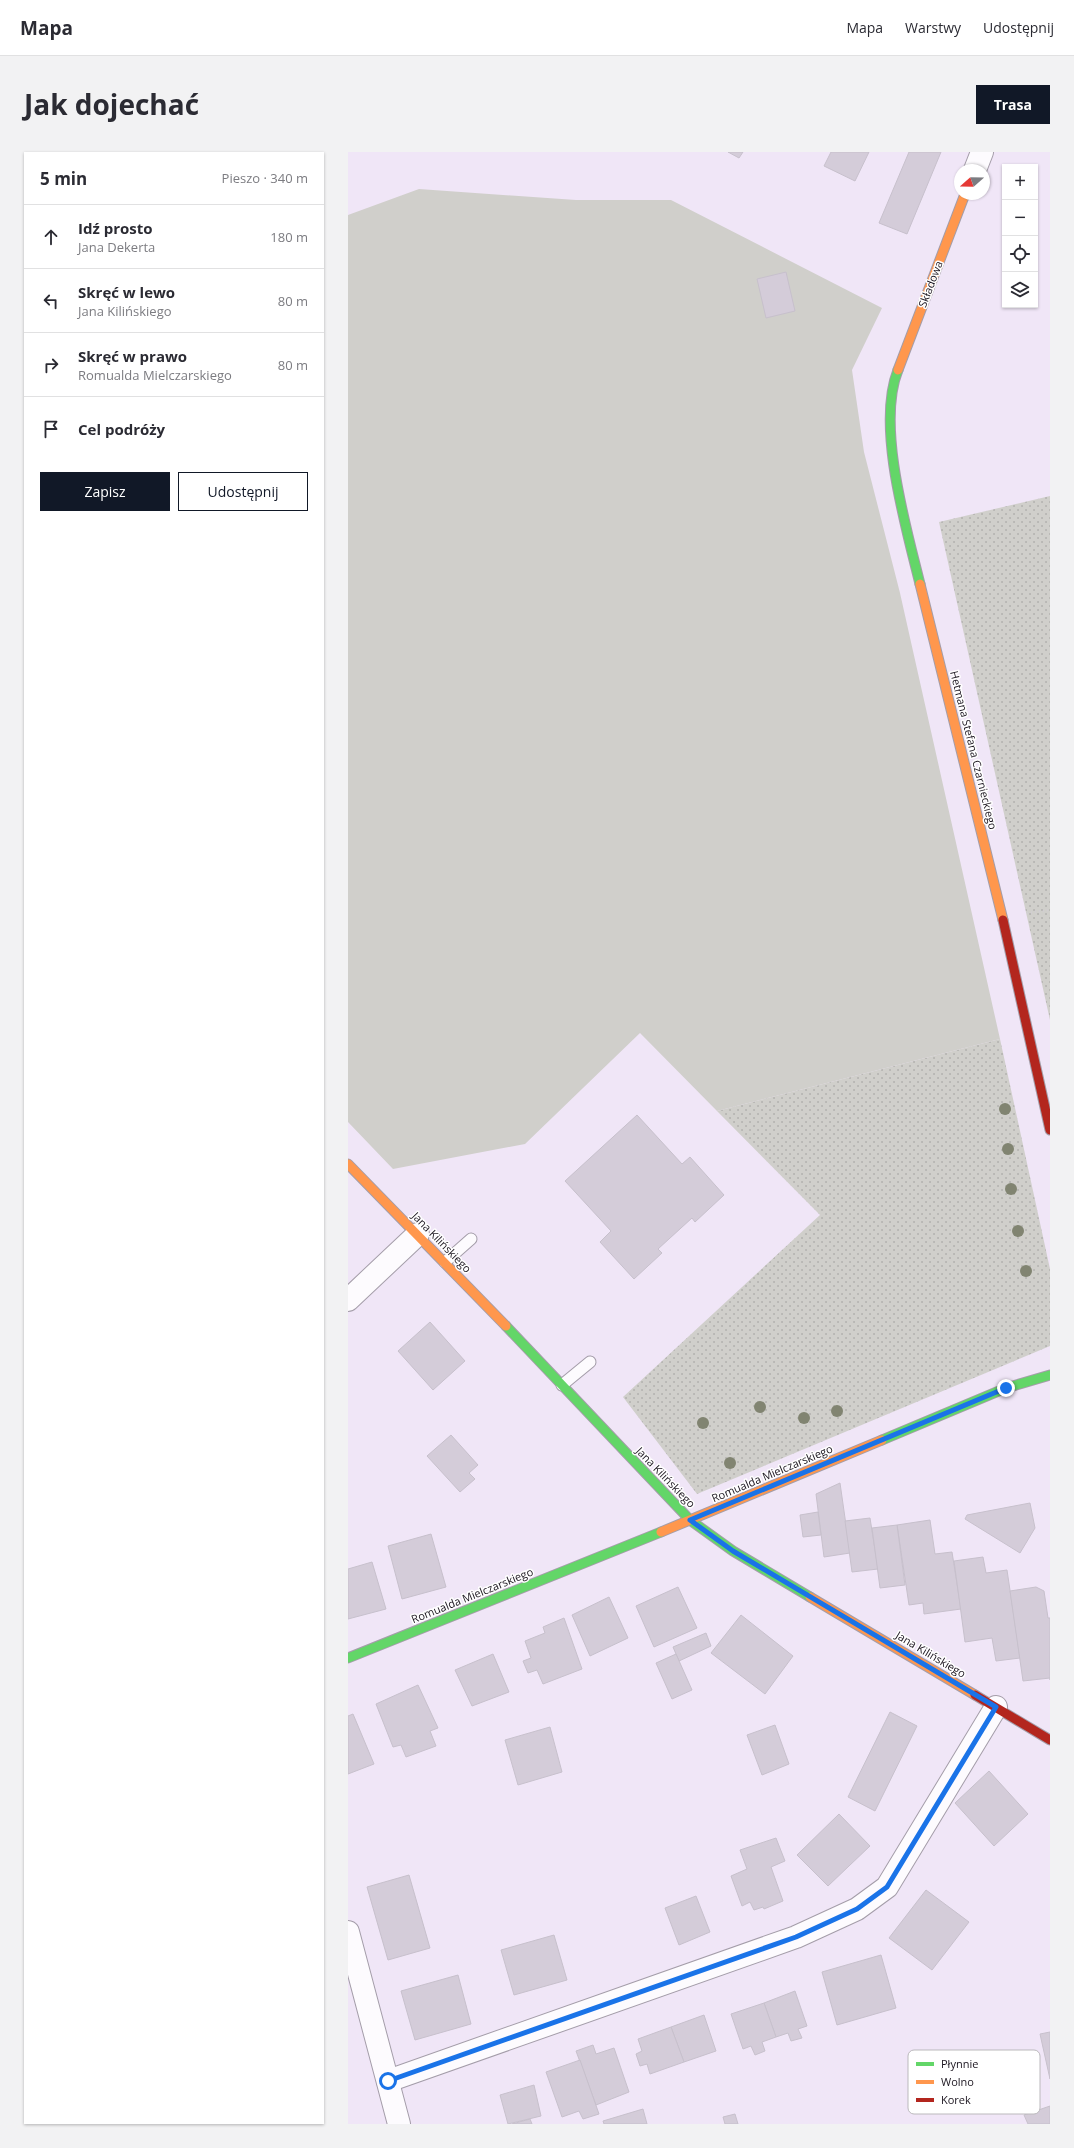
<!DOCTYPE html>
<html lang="pl">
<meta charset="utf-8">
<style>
:root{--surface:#fff;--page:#f2f2f3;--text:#2b2b33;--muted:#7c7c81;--line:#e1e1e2;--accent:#111827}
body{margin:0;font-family:"Open Sans",sans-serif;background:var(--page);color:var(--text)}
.controls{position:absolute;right:12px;top:12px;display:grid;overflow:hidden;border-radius:0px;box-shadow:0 1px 3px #0004}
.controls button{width:36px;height:36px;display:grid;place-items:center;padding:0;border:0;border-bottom:1px solid var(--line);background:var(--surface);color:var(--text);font:20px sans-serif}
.compass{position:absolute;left:606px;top:12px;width:36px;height:36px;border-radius:50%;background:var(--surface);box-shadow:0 1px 3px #0004;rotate:250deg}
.stop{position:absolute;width:12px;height:12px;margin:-9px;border:3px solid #1a73e8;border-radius:50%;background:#fff}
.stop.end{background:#1a73e8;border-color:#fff;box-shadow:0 1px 4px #0008}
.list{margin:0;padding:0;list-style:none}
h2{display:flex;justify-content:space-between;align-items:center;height:52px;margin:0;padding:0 16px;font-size:17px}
h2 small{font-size:13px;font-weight:400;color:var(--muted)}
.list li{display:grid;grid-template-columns:26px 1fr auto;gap:12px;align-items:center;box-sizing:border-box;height:64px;padding:0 16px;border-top:1px solid var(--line)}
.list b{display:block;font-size:15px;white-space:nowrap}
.list p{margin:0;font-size:13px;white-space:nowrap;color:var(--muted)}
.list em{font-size:13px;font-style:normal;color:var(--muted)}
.actions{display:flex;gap:8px;padding:12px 16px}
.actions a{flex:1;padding:9px 0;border:1px solid var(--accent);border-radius:0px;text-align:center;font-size:14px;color:var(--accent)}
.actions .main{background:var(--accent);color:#fff}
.icon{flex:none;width:22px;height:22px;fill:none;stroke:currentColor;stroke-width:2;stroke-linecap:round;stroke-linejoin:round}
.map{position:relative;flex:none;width:702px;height:1972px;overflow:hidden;border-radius:0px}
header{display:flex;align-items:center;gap:24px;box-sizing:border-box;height:56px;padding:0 20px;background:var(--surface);border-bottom:1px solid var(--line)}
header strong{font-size:19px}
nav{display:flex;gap:22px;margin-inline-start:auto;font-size:14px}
.intro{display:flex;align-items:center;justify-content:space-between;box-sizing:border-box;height:96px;padding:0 24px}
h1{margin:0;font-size:28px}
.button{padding:10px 18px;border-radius:0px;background:var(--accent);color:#fff;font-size:14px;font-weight:700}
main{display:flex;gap:24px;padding:0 24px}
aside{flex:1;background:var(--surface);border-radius:0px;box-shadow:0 1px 3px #0004}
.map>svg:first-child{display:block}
.grass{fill:url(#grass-dots)}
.park{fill:#d0cfcb}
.building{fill:#d4ccd9;stroke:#c7c0cc}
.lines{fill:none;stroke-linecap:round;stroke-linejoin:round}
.lane-casing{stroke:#a49da9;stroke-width:13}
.street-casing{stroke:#a49da9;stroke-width:24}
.fast-casing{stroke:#a49da9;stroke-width:11}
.slow-casing{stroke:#a49da9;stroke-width:11}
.jam-casing{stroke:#a49da9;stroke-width:11}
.path{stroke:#d1ced2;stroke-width:2.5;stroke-dasharray:1 3;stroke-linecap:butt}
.lane{stroke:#fdfbfe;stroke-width:11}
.street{stroke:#fdfbfe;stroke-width:22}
.fast{stroke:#63d668;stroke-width:9}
.slow{stroke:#ff974d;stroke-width:9}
.jam{stroke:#b3261e;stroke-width:9}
.tree{fill:#818471}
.route{stroke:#1a73e8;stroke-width:5}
.labels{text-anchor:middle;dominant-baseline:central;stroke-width:3;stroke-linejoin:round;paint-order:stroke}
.street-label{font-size:11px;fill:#1b151f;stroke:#fff}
.key{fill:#fff;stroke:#bbb9bc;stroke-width:1}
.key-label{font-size:11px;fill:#1b151f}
</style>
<header>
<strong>Mapa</strong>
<nav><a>Mapa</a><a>Warstwy</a><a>Udostępnij</a></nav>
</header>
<div class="intro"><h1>Jak dojechać</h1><a class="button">Trasa</a></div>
<main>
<aside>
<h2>5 min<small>Pieszo · 340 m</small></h2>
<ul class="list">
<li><svg class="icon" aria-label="ahead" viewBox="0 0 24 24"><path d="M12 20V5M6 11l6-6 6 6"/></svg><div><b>Idź prosto</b><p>Jana Dekerta</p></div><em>180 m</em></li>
<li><svg class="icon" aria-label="left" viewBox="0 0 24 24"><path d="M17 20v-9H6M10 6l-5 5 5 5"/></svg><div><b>Skręć w lewo</b><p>Jana Kilińskiego</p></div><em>80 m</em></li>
<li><svg class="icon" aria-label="right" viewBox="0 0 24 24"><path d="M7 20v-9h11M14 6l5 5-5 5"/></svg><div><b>Skręć w prawo</b><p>Romualda Mielczarskiego</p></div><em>80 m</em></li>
<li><svg class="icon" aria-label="arrive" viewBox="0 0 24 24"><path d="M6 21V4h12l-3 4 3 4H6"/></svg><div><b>Cel podróży</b></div></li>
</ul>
<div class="actions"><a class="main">Zapisz</a><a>Udostępnij</a></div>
</aside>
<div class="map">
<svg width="702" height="1972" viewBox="0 0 702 1972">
<defs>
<pattern id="grass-dots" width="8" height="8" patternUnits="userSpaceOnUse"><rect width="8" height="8" fill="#d0cfcb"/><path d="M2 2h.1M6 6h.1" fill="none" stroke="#b2b1ae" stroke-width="1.8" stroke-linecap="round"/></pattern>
</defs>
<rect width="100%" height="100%" fill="#f0e6f7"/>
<!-- grass -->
<g class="grass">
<polygon points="702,344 702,868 591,370"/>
<polygon points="652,887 702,1117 702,1194 349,1342 275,1245 472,1063 369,959"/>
</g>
<!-- park -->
<polygon class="park" points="71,37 228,48 323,48 534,156 504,218 516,300 552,441 652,887 369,959 292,881 177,992 45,1017 0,970 0,63"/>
<!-- building -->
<g class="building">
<polygon points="380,0 395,0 391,6"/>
<polygon points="483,0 521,0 507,29 476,14"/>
<polygon points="561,0 593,0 559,82 531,71"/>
<polygon points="438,120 447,159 418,166 409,127"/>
<polygon points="289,963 334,1012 342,1005 376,1043 347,1070 344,1066 310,1097 314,1101 286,1127 252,1090 263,1079 217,1029"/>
<polygon points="82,1170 117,1209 85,1238 50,1199"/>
<polygon points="103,1283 130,1313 121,1321 127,1327 112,1340 79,1304"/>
<polygon points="492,1331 502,1401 476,1405 468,1342"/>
<polygon points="682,1351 687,1376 672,1401 617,1367 619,1363"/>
<polygon points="470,1360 473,1383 455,1385 452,1363"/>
<polygon points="522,1366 530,1417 504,1420 497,1369"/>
<polygon points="582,1368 587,1402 604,1400 613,1457 576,1462 575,1451 561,1453 549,1373"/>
<polygon points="549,1373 557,1433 532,1436 524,1376"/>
<polygon points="83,1382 98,1435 54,1447 40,1394"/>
<polygon points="635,1405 638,1421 659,1418 672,1506 648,1509 644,1486 617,1490 606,1409"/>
<polygon points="24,1410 38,1457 0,1467 0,1417"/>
<polygon points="330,1435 349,1476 306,1495 288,1454"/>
<polygon points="688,1435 696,1439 700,1466 702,1466 702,1528 702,1526 675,1529 662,1439"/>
<polygon points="261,1445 280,1486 242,1504 224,1463"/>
<polygon points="393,1463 445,1504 417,1542 363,1501"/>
<polygon points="216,1466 234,1517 195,1532 189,1518 180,1521 175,1509 183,1506 177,1489 197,1481 195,1475"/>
<polygon points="358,1481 363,1494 331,1509 325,1495"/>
<polygon points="145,1502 161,1540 124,1554 107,1518"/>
<polygon points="328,1502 344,1538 324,1547 308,1511"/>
<polygon points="70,1533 90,1576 82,1579 88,1594 58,1605 53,1593 45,1595 28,1552"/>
<polygon points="542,1560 569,1574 527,1659 500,1645"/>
<polygon points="5,1562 26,1612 0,1622 0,1564"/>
<polygon points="427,1573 441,1612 414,1623 399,1583"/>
<polygon points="202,1575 214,1620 170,1633 157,1588"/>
<polygon points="641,1619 680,1662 646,1694 607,1651"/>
<polygon points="491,1662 522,1694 480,1734 449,1703"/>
<polygon points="428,1686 437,1709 423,1715 435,1749 416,1757 415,1755 406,1758 402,1750 394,1754 383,1724 399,1717 392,1698"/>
<polygon points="61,1723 82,1796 40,1808 19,1735"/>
<polygon points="578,1738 621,1770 584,1818 541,1786"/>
<polygon points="348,1744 362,1780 331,1793 317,1756"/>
<polygon points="206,1783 219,1828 166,1843 153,1798"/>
<polygon points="533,1803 548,1856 489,1873 474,1820"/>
<polygon points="110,1823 123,1872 67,1888 53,1839"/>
<polygon points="447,1839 459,1874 450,1877 454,1886 443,1889 440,1881 428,1885 416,1851"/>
<polygon points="416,1851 428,1885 414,1890 417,1899 407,1903 403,1894 395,1897 383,1862"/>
<polygon points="356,1863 368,1899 336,1910 323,1875"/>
<polygon points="323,1875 336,1910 302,1922 299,1912 292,1914 288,1902 294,1899 290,1887"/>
<polygon points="702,1880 702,1927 692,1882"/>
<polygon points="245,1893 248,1902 266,1896 281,1940 248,1953 228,1899"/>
<polygon points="232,1908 251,1962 235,1967 231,1959 214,1965 198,1920"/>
<polygon points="186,1933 193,1964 160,1972 152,1943"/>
<polygon points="702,1954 702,1972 680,1972 676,1963"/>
<polygon points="295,1957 299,1972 256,1972 255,1969"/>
<polygon points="387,1962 390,1972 377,1972 375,1965"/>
<polygon points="182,1967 184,1972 164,1972"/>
</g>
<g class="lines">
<defs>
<g id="lane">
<polyline points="97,1110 123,1087"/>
<polyline points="214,1233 242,1210"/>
</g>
<g id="street">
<polyline points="627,18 634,0"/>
<polyline points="0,1148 70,1082"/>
<polyline points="0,1780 51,1972"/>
<polyline points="40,1929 448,1785 509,1757 539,1735 648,1555"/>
</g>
<g id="fast">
<path d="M550,218C528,273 558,375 572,432"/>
<polyline points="158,1174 342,1368 385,1399 462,1445"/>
<polyline points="534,1288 658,1236 702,1223"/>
<polyline points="0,1506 313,1380"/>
</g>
<g id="slow">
<polyline points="550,218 617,42"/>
<polyline points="572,432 655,768"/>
<polyline points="0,1012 158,1174"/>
<polyline points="313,1380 534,1288"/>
<polyline points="462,1445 627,1543"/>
</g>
<g id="jam">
<polyline points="655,768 702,978"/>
<polyline points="627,1543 702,1588"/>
</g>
</defs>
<!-- lane casing -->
<use href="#lane" class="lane-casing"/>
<!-- street casing -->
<use href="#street" class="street-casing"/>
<!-- fast casing -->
<use href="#fast" class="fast-casing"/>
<!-- slow casing -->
<use href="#slow" class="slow-casing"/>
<!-- jam casing -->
<use href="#jam" class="jam-casing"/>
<!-- path -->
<polyline class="path" points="679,761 702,758"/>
<!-- lane -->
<use href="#lane" class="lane"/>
<!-- street -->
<use href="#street" class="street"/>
<!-- fast -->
<use href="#fast" class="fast"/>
<!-- slow -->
<use href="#slow" class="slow"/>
<!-- jam -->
<use href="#jam" class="jam"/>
</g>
<!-- trees -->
<g class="tree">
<circle cx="657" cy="957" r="6"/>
<circle cx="660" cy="997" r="6"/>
<circle cx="663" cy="1037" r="6"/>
<circle cx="670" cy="1079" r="6"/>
<circle cx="678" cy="1119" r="6"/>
<circle cx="412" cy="1255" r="6"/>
<circle cx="489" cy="1259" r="6"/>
<circle cx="456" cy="1266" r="6"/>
<circle cx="355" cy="1271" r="6"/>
<circle cx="382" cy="1311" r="6"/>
</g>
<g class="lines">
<!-- route -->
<polyline class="route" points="40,1929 448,1785 509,1757 539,1735 648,1555 385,1399 342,1368 658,1236"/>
</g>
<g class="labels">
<!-- street labels -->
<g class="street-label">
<text transform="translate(582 132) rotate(-69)">Składowa</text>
<text transform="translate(626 598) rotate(76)">Hetmana Stefana Czarnieckiego</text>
<text transform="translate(94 1090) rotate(46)">Jana Kilińskiego</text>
<text transform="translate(424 1321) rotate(-23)">Romualda Mielczarskiego</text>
<text transform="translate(318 1325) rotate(46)">Jana Kilińskiego</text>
<text transform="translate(124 1443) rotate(-22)">Romualda Mielczarskiego</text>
<text transform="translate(583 1502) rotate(31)">Jana Kilińskiego</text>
</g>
</g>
<!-- legend -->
<rect x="560" y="1898" width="132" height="64" rx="6" class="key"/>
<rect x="568" y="1910" width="18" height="4" fill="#63d668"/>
<rect x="568" y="1928" width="18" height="4" fill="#ff974d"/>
<rect x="568" y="1946" width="18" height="4" fill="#b3261e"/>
<g class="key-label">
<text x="593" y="1916">Płynnie</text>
<text x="593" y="1934">Wolno</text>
<text x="593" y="1952">Korek</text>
</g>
</svg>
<div class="controls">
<button>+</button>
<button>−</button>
<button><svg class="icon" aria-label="locate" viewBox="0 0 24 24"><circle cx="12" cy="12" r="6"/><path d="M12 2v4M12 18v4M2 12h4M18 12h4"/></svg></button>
<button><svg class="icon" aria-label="layers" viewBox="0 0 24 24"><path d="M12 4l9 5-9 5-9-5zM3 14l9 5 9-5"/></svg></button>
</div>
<svg class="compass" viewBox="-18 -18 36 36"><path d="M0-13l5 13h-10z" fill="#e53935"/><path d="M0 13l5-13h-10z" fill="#7c7c81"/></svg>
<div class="stop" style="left:40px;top:1929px"></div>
<div class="stop end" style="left:658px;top:1236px"></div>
</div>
</main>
